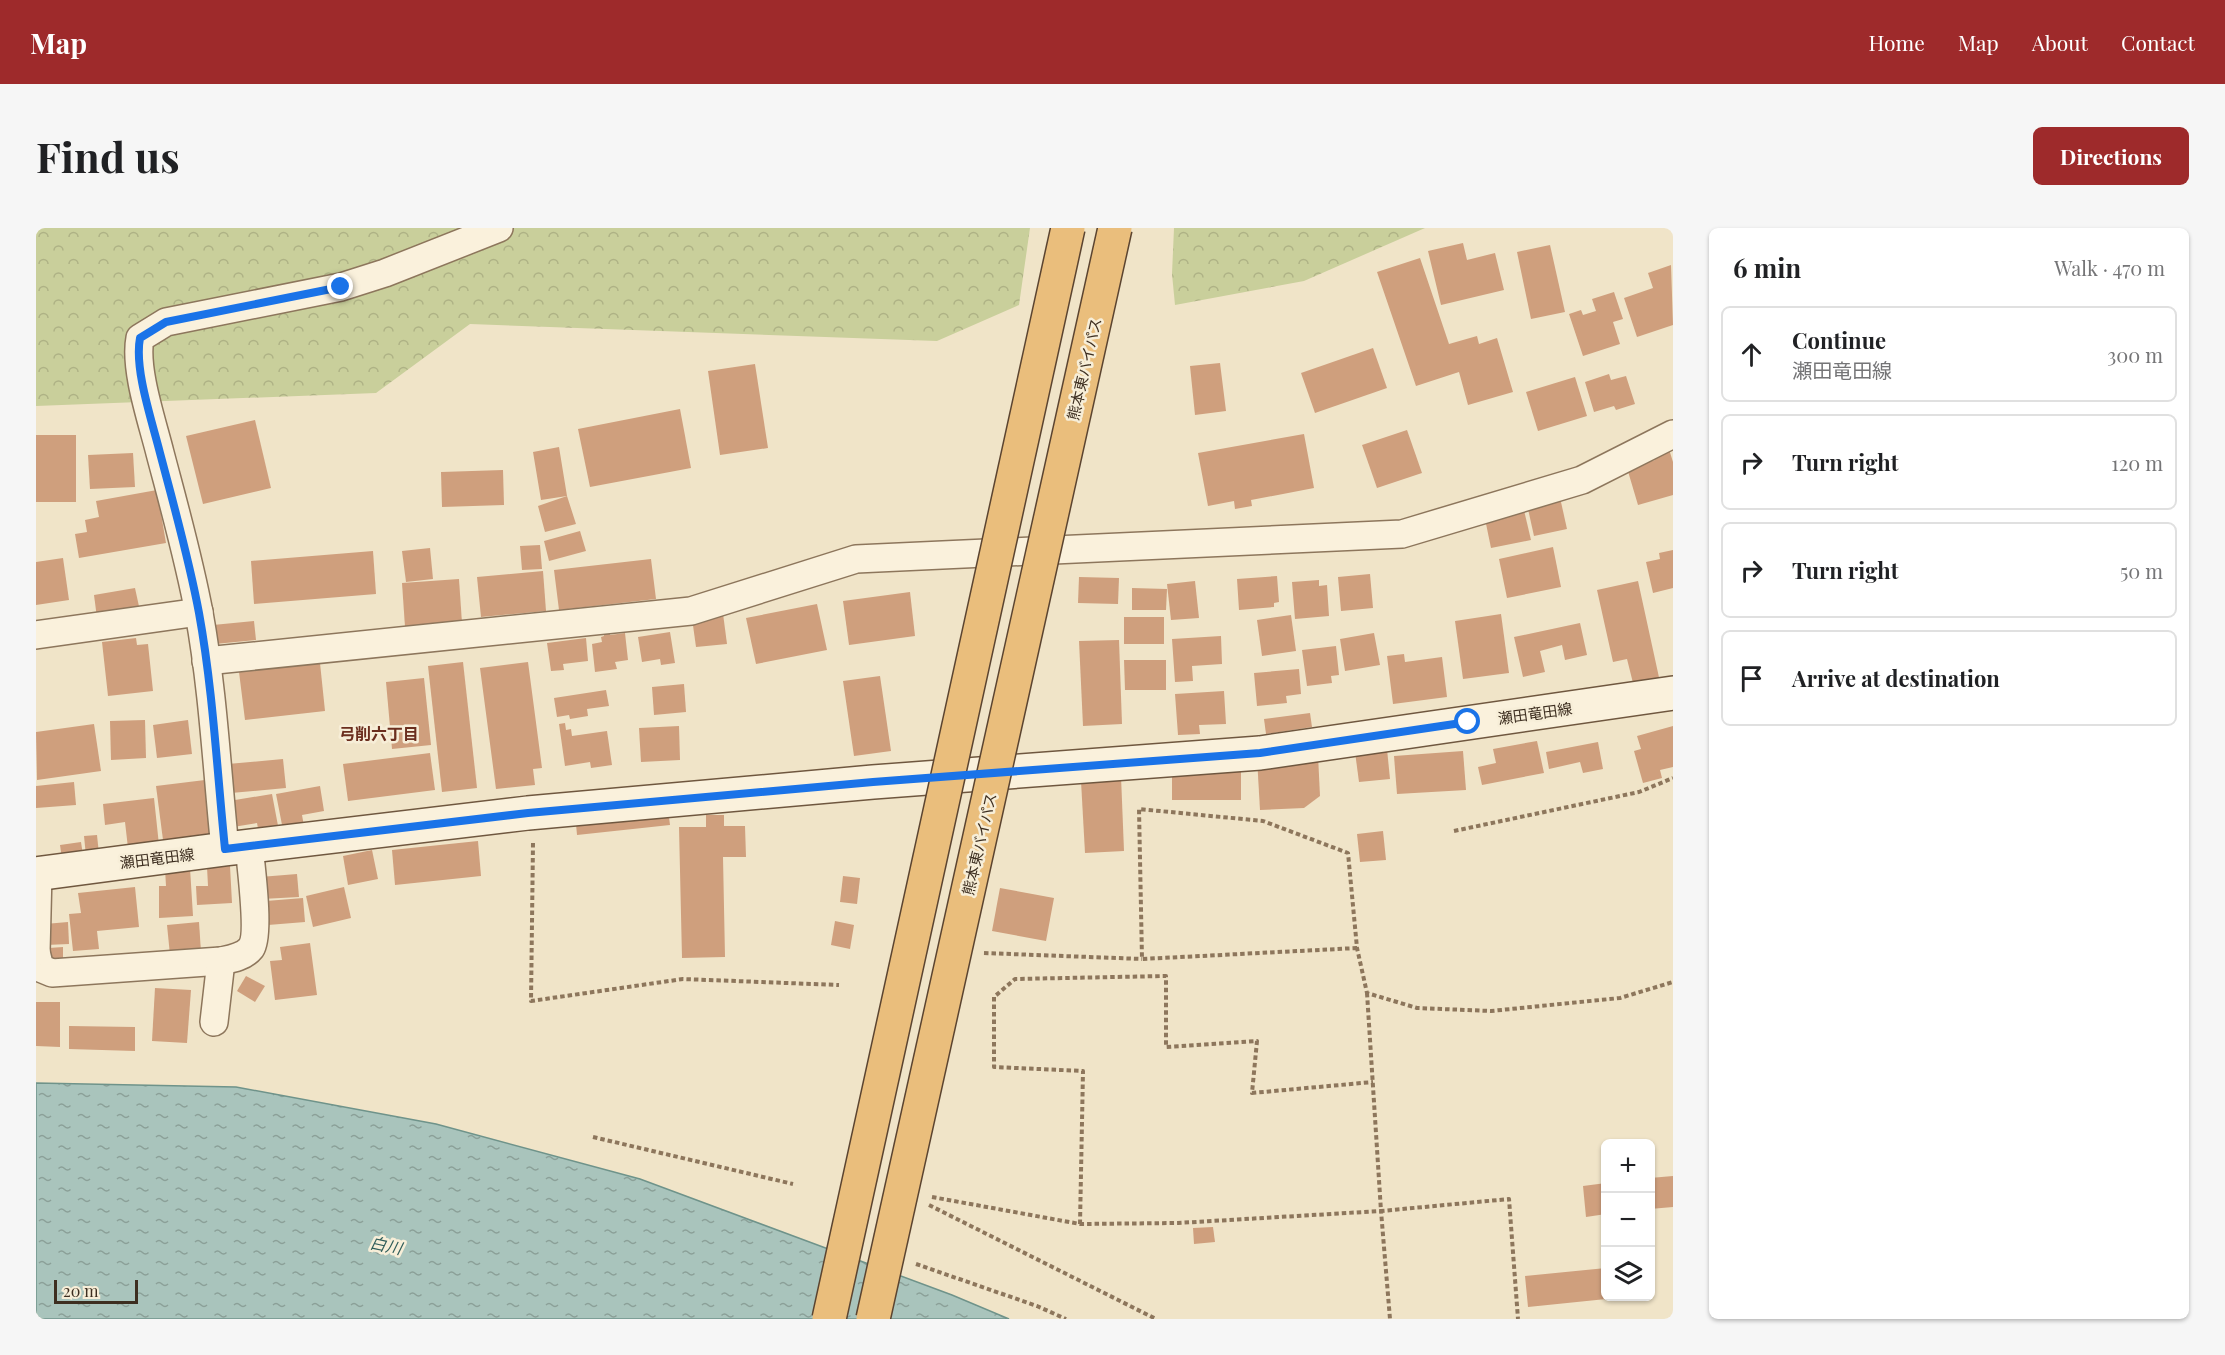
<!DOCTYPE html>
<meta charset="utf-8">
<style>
:root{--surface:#fff;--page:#f6f6f6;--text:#202124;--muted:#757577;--line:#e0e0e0;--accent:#9e2a2b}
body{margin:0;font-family:"Playfair Display","Noto Sans JP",serif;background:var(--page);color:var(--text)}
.controls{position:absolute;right:18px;bottom:18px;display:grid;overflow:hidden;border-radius:9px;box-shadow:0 2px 4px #0004}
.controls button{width:54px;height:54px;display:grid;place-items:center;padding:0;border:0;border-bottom:2px solid var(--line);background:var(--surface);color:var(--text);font:30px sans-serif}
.scale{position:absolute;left:18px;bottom:15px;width:84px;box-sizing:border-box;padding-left:6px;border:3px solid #3d2e20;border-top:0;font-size:16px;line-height:21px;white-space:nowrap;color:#3d2e20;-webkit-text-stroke:4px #f7eed8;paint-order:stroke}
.stop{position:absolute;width:18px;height:18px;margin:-14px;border:4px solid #1a73e8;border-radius:50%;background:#fff}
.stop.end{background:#1a73e8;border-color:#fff;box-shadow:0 2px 6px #0008}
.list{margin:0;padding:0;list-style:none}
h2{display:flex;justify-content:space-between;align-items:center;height:78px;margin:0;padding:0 24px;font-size:26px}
h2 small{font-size:20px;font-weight:400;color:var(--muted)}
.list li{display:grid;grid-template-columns:39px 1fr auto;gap:18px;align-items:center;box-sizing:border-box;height:96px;margin:0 12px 12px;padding:0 12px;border:2px solid var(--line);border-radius:9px}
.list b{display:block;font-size:22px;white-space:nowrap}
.list p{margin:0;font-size:20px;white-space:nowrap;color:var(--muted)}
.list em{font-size:20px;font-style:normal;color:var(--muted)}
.icon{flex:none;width:33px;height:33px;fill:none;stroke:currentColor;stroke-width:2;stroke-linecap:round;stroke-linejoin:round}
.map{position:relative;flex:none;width:1637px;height:1091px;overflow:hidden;border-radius:9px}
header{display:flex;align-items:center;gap:36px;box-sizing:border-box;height:84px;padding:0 30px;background:var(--accent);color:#fff}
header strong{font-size:28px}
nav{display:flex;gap:33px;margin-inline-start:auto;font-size:21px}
.intro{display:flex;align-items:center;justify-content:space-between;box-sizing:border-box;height:144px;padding:0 36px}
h1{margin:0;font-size:42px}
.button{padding:15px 27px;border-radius:9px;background:var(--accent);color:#fff;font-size:21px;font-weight:700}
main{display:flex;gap:36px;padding:0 36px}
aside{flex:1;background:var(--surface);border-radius:9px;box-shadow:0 2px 4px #0004}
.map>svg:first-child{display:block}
.forest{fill:url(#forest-crowns)}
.water{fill:url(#water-ripples);stroke:#6f938a;stroke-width:1.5}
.building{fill:#cf9f7d}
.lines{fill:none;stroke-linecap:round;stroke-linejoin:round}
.minor-casing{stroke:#8d765c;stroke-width:30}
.secondary-casing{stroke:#6f573f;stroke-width:36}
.path{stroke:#8d765c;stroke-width:4;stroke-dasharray:4.5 3;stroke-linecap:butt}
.minor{stroke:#faf1dc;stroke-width:27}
.secondary{stroke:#faf1dc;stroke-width:33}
.trunk-bridge-casing{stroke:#5b4430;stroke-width:36;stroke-linecap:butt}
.trunk-bridge{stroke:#eabe7c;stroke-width:33}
.route{stroke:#1a73e8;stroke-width:8}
.labels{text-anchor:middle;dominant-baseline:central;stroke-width:5;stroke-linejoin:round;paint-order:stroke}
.street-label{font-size:15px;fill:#3d2e20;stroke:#f7eed8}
.neighbourhood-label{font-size:16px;font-weight:bold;fill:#6b2e1e;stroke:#f7eed8}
.water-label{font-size:16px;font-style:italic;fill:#2f5d5a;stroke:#f7eed8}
</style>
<header>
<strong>Map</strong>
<nav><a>Home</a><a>Map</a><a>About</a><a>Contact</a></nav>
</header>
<div class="intro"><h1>Find us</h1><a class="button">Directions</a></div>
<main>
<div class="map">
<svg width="1637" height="1091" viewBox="0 0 1637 1091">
<defs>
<pattern id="forest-crowns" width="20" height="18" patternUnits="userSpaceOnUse" patternTransform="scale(1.5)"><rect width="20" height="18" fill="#c9cf9b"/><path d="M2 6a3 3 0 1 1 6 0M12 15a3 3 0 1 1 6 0" fill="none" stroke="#aeb285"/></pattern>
<pattern id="water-ripples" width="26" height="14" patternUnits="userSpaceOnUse" patternTransform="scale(1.5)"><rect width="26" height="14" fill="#a9c4bc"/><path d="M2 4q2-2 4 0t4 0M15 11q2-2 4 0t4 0" fill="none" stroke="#8ba098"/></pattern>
</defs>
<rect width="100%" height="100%" fill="#f0e4c8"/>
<!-- forest -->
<g class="forest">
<polygon points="0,0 994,0 983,77 901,113 434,96 340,165 0,178"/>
<polygon points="1138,0 1389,0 1268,53 1139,77 1136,46"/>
</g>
<!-- water -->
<polygon class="water" points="0,855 200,859 400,896 604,951 916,1067 973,1091 0,1091"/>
<!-- building -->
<g class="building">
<polygon points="1427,15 1431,32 1459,25 1468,62 1405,77 1392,23"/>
<polygon points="1514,17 1529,84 1495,91 1481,24"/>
<polygon points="1384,30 1413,116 1441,108 1443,116 1461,110 1477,164 1432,177 1423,144 1380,158 1341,44"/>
<polygon points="1635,37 1637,97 1601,109 1588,70 1617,60 1612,45"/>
<polygon points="1578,64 1587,91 1577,94 1584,116 1547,128 1533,86 1545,82 1547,87 1560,83 1556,71"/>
<polygon points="1337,120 1351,160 1279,185 1265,145"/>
<polygon points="1184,135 1190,183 1159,187 1154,138"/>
<polygon points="719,136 732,220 684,227 672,143"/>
<polygon points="1573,146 1575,152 1590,148 1599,176 1580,182 1578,178 1558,184 1549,154"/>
<polygon points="1539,149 1551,188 1502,203 1490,164"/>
<polygon points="644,181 655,240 554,259 542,201"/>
<polygon points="219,192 235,260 167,276 150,208"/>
<polygon points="1371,202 1386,245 1341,260 1326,217"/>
<polygon points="1268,206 1278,260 1215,272 1216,278 1199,281 1198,273 1172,278 1162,225"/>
<rect x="0" y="207" width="40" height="67"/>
<polygon points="1632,218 1637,234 1637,267 1602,277 1591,240 1619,232 1616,222"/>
<polygon points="523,219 531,268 540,296 509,304 502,278 531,268 505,272 497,224"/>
<polygon points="97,225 99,259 54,261 52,227"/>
<polygon points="467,242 468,277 406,279 405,244"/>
<polygon points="121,262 130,315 43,330 39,306 51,304 49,292 63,289 60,273"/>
<polygon points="1523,265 1531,301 1498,308 1490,272"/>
<polygon points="1487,278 1495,312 1455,320 1448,286"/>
<polygon points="544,303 550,323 513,333 508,313"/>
<polygon points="504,317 506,341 486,342 484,318"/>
<polygon points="1517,319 1525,359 1471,370 1463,331"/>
<polygon points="394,320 397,351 370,354 366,323"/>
<polygon points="1637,322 1637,360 1617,365 1610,334 1624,331 1623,325"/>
<polygon points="337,323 340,366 218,376 215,333"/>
<polygon points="27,330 33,372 0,377 0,334"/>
<polygon points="615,331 620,371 523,382 518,342"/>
<polygon points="507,343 510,383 445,389 441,349"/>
<polygon points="1334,346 1337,380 1305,383 1302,349"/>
<polygon points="1241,348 1243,374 1238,375 1238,379 1203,382 1201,351"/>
<polygon points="1043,349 1083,350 1082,376 1042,375"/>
<polygon points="423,351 426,395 369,399 366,355"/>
<polygon points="1283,352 1283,358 1291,357 1293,388 1259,391 1256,354"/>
<polygon points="1159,353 1163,390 1135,392 1131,356"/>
<polygon points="1602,353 1624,454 1598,459 1591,431 1577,434 1561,362"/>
<polygon points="99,360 104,383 61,390 58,367"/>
<polygon points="1096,360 1131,361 1130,382 1096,382"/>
<polygon points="874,364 879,408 813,417 807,373"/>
<polygon points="781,376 791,422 720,436 710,390"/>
<polygon points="686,378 691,416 660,419 655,383"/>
<polygon points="1465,386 1473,445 1427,451 1419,393"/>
<polygon points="1255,387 1260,423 1226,428 1221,392"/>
<rect x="1088" y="389" width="40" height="27"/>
<polygon points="218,393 220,412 179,416 177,397"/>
<polygon points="1544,395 1551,427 1529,432 1526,417 1504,423 1509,444 1487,449 1478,409"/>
<polygon points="573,400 574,407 589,405 592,432 579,434 581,441 559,444 556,416 566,414 565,409 568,408 568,401"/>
<polygon points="634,404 639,435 625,437 624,431 606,434 602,409"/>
<polygon points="1338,405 1344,437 1309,443 1304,411"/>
<polygon points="1185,408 1186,436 1156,438 1157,453 1139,454 1136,411"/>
<polygon points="100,410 101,417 112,416 117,463 72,468 66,414"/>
<polygon points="550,410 552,433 527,436 528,442 515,443 511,415"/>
<polygon points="1083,412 1086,496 1047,498 1043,413"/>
<polygon points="1300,418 1303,447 1295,448 1296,455 1271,458 1266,422"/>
<polygon points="1368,426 1369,434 1406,429 1411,469 1357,476 1351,428"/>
<polygon points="1088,432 1130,432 1130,462 1089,462"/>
<polygon points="427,434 441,560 406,564 392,438"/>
<polygon points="492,434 506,540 497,541 499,557 460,561 444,440"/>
<polygon points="284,435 289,483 209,492 203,444"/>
<polygon points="1263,441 1265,466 1250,468 1251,475 1221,478 1218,445"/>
<polygon points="844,448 855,523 818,528 807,453"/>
<polygon points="388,450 395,517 356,521 350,454"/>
<polygon points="648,456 650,484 618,487 616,459"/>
<polygon points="570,462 573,478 551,481 552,488 534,491 533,487 521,489 518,470"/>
<polygon points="1188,463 1190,496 1163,497 1164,506 1142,507 1139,466"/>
<polygon points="1274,485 1276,499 1230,506 1228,491"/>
<polygon points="109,492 110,530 75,532 74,493"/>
<polygon points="152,492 156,526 121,530 117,497"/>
<polygon points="529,495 530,502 535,501 536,508 571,503 576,537 555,540 554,534 529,538 523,496"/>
<polygon points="58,496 65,543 1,552 0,504"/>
<polygon points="643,498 644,532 605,534 603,500"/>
<polygon points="1637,498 1637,539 1624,542 1626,550 1607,555 1598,523 1605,521 1601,508"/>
<polygon points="1501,513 1508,545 1446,557 1442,539 1460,535 1457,521"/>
<polygon points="1562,514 1567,541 1547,545 1544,534 1513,541 1510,524"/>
<polygon points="1351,521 1354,551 1323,554 1319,524"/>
<polygon points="1427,523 1430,562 1361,566 1358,528"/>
<polygon points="394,525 399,562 312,573 307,536"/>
<polygon points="1282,527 1284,568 1268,580 1224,582 1221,530"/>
<polygon points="247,531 250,560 195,565 192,536"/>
<rect x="1136" y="539" width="69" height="33"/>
<polygon points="1085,548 1088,623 1049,625 1045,553"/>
<polygon points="169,552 176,605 127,612 120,558"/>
<polygon points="38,554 40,577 0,580 0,558"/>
<polygon points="284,558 288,583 266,587 268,598 247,602 240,566"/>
<polygon points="236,566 243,603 223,606 221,595 197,599 193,573"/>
<polygon points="118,570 123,617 92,620 89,594 69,597 67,576"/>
<polygon points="631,574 634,597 541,607 539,585"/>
<polygon points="670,587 688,587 688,598 709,598 710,629 687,629 689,729 646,730 643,599 670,599"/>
<polygon points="1347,603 1350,632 1324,634 1321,606"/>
<polygon points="61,607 63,626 50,628 48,608"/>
<polygon points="442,613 445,648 359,657 356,622"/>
<polygon points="45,614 47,627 26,631 24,617"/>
<polygon points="336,622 342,651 312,657 307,628"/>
<polygon points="194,638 196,675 161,677 160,658 172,658 171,639"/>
<polygon points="154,640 157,688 123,690 123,658 130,658 129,641"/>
<polygon points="261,646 263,669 226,671 224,649"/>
<polygon points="807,648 824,650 821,676 804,674"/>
<polygon points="99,659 103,699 61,703 63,721 37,723 33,686 45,685 42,665"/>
<polygon points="308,659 315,690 277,699 270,668"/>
<polygon points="964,660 1018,670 1010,713 956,703"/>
<polygon points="267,670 269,694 232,697 230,673"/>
<polygon points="799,693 818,697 814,721 795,717"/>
<polygon points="32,694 33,716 10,717 9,696"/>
<polygon points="163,694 165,724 134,727 131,697"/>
<polygon points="274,715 281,767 239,772 234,733 246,732 244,719"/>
<polygon points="27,719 27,734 13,735 13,720"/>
<polygon points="210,748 229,758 219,774 201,763"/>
<polygon points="119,760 155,762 151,815 116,813"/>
<polygon points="0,774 24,774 24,819 0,818"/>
<polygon points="33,798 99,799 99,823 33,821"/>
<polygon points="1637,948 1637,979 1614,981 1614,950"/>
<polygon points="1570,955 1570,986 1550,989 1547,958"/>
<polygon points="1177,999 1179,1014 1158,1016 1157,1000"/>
<polygon points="1570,1040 1570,1068 1580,1070 1492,1079 1489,1048"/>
<polygon points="1614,1050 1616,1050 1618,1066 1614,1066"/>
</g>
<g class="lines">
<defs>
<g id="minor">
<polyline points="0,407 163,384"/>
<polyline points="170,433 655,383 820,331 1366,306 1546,252 1637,206"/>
<path d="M189,621C181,543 177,462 163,385C153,331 138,278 124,225C116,193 98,141 104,110L130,94L305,59L349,45L463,0"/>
<path d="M0,724L4,740L16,745L185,733C195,731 208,729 215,720C224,707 215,638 213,618"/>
<polyline points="0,724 2,645"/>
<polyline points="178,794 185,733"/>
</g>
<polyline id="secondary" points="0,646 189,621 492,585 837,554 1224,525 1637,465"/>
</defs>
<!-- minor casing -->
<use href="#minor" class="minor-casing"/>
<!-- secondary casing -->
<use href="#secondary" class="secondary-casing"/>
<!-- path -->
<g class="path">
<polyline points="1418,603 1603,564 1637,550"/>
<polyline points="497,615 495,773 647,751 803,757"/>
<polyline points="1321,720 1106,731 1103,581 1227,593 1312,625 1321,720 1331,765 1381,780 1455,783 1584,770 1637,754"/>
<polyline points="948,725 1106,731"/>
<polyline points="1331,765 1345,983 1473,971 1482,1091"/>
<polyline points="557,909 757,956"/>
<polyline points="896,969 1044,996 1142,995 1345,983 1354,1091"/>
<polyline points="893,977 1120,1091"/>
<polyline points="1044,996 1047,843 958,839 958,769 979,751 1130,748 1130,819 1221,813 1216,865 1337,854"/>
<polyline points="880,1036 1001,1078 1030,1091"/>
</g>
<!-- minor -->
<use href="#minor" class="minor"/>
<!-- secondary -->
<use href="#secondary" class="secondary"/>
<defs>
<g id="trunk-bridge">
<polyline points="793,1091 1032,0"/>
<polyline points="837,1091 1079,0"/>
</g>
</defs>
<!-- trunk-bridge casing -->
<use href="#trunk-bridge" class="trunk-bridge-casing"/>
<!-- trunk-bridge -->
<use href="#trunk-bridge" class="trunk-bridge"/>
</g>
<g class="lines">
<!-- route -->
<path class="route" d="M305,59L130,94L104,110C98,141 116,193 124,225C138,278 153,331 163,385C177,462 181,543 189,621L492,585L837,554L1224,525L1432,494"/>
</g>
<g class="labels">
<!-- street labels -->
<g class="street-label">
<text transform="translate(1048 141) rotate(-77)">熊本東バイパス</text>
<text transform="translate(1499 485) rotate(-8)">瀬田竜田線</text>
<text transform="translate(943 616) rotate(-77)">熊本東バイパス</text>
<text transform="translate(121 630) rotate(-7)">瀬田竜田線</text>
</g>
<!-- neighbourhood labels -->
<g class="neighbourhood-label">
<text x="343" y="505">弓削六丁目</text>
</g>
<!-- water labels -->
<g class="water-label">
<text transform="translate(350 1017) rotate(12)">白川</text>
</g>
</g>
</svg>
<div class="controls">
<button>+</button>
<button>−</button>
<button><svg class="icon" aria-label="layers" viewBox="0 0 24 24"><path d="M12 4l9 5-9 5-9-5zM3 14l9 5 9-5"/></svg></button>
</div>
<div class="scale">20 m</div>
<div class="stop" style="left:1432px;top:494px"></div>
<div class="stop end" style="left:305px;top:59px"></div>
</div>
<aside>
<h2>6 min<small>Walk · 470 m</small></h2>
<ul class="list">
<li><svg class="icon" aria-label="ahead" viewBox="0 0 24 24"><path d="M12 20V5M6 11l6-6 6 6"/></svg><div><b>Continue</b><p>瀬田竜田線</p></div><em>300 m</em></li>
<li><svg class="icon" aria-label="right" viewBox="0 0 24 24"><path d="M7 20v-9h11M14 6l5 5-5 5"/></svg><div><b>Turn right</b></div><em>120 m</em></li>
<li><svg class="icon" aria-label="right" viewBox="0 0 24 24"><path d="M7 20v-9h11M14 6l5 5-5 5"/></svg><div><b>Turn right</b></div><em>50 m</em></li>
<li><svg class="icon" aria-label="arrive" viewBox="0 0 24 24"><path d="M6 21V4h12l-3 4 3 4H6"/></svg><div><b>Arrive at destination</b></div></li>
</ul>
</aside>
</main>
